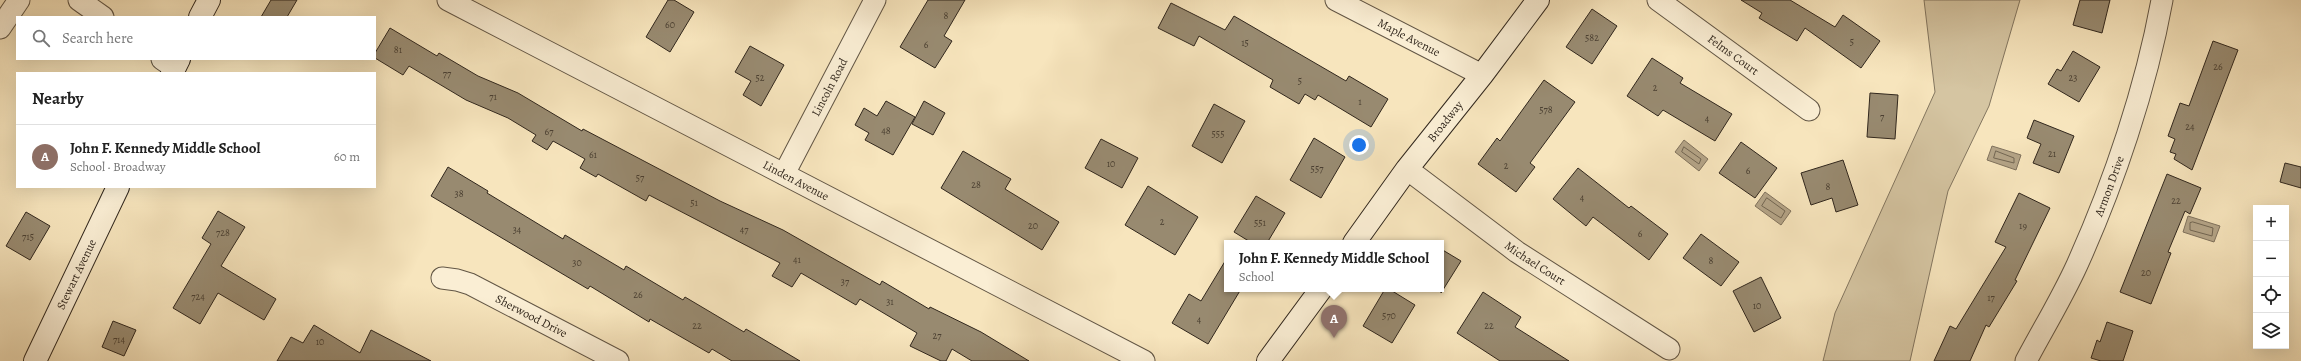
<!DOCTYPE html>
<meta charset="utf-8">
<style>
:root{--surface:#fff;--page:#f2f2f2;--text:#222;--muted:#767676;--line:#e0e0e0;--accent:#db2777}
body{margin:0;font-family:Alegreya,serif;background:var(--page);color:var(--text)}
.controls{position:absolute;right:12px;bottom:12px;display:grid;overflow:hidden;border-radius:0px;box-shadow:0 4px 16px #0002}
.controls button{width:36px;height:36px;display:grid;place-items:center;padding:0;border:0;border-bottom:1px solid var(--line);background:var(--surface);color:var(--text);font:20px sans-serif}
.you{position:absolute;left:1359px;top:145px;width:14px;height:14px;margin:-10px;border:3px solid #fff;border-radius:50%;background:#1a73e8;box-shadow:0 0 0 6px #1a73e833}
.badge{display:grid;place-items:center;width:26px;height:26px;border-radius:50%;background:var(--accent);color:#fff;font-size:13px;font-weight:700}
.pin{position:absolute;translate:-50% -33px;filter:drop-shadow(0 1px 2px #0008)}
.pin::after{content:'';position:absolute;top:21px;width:14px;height:12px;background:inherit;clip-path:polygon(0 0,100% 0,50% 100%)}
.popup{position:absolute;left:1224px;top:240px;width:220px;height:52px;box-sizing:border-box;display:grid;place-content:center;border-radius:0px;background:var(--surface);filter:drop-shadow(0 1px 3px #0005);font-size:13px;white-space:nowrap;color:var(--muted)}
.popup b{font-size:15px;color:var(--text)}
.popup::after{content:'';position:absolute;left:50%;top:100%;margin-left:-8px;border:8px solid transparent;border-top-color:var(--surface)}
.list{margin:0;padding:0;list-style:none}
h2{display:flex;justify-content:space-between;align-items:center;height:52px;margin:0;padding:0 16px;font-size:17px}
h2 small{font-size:13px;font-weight:400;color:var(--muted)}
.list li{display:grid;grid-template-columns:26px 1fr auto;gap:12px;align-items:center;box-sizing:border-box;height:64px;padding:0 16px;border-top:1px solid var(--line)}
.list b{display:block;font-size:15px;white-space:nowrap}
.list p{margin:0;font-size:13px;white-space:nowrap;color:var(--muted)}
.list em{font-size:13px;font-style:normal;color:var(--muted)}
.icon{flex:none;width:22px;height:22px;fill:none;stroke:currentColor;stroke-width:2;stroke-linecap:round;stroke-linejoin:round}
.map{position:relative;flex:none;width:2301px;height:361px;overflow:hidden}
.search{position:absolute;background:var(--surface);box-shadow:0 4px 16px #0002;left:16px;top:16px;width:360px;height:44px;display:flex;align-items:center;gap:10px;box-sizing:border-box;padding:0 14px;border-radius:0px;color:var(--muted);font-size:15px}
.panel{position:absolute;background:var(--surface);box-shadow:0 4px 16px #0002;left:16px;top:72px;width:360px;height:116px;border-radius:0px}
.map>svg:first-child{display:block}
.green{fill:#d5c5a2;stroke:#837660}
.water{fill:#b4a487;stroke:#80725d}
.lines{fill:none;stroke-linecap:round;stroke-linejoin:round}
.shore{stroke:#726652;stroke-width:1}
.building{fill:#988a70;stroke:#31271d}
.minor-casing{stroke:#625645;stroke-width:23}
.secondary-casing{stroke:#31271d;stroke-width:24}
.minor{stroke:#faeed4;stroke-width:21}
.secondary{stroke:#faeed4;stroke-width:22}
.labels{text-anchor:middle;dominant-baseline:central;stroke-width:3.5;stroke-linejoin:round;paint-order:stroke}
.number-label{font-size:10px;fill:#4b4032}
.street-label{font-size:12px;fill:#31271d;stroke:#faeed4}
</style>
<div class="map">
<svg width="2301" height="361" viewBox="0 0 2301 361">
<rect width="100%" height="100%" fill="#f7e5bd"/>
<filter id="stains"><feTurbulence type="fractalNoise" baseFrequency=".005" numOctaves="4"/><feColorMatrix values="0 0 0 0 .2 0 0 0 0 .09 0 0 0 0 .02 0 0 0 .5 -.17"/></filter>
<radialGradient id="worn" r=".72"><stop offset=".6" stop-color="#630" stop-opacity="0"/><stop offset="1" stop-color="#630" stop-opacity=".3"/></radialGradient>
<!-- green -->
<polygon class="green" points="1924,0 2020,0 1989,106 1948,191 1910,361 1823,361 1835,313 1935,92"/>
<!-- water -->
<g class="water">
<polygon points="1684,140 1708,159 1699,171 1675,152"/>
<polygon points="1992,146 2021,155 2016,170 1987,160"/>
<polygon points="1765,192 1791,211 1781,225 1755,206"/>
<polygon points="2188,216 2220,226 2214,242 2183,232"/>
</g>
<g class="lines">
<!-- shore -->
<g class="shore">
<polygon points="1684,147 1701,159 1699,164 1682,152"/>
<polygon points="1996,151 2014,158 2014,163 1994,158"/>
<polygon points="1767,198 1785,211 1781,218 1762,206"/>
<polygon points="2193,222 2213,228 2212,236 2190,230 2190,223"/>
</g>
</g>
<!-- building -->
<g class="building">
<polygon points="271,0 297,0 287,17 261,17"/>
<polygon points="668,0 674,0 694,12 670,52 646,37"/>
<polygon points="928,0 965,0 944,36 952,41 935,68 900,47"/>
<polygon points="1741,0 1790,0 1835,27 1843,15 1880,41 1861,68 1805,28 1797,41 1759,18 1762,13"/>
<polygon points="2080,0 2110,0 2102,33 2073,25"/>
<polygon points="1171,3 1225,30 1234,16 1346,81 1349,76 1388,99 1371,127 1318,95 1315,100 1305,94 1299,104 1270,87 1273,80 1199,36 1194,46 1158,28"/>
<polygon points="1592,9 1617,26 1592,64 1566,47"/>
<polygon points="390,28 437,56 439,53 478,76 518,93 582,131 583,129 720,201 783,230 880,285 882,281 929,309 930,307 981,332 1029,361 972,361 952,349 946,361 941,361 910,346 917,333 860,299 856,305 801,273 792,287 772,276 780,263 649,195 646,201 598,174 596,177 580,168 585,159 571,151 553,141 547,150 532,141 536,135 508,118 466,100 409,66 403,75 375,58 375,53"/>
<polygon points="2213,41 2238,50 2192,170 2174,159 2176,154 2170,152 2175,139 2168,136 2180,103 2189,106"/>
<polygon points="750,46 784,65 761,106 743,95 751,81 735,72"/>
<polygon points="2073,51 2100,67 2079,102 2048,84 2057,69 2061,71"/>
<polygon points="1652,58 1683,78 1680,83 1732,114 1715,141 1663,110 1658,116 1627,96"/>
<polygon points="1544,80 1575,102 1530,163 1535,167 1516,192 1478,164 1497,138 1500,141"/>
<polygon points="1870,93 1898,95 1895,139 1867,137"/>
<polygon points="886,101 915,117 893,155 865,140 869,133 855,125 864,108 877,116"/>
<polygon points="924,101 945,113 933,135 912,124"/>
<polygon points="1214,104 1245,121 1222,163 1192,146"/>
<polygon points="2034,120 2074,136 2059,173 2033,163 2041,144 2027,138"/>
<polygon points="1314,138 1345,157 1321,198 1290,180"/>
<polygon points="1101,139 1138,158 1122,188 1085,168"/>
<polygon points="1741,142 1777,168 1755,198 1719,173"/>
<polygon points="963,151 1011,179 1005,189 1059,222 1042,250 941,188"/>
<polygon points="1843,160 1858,205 1836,212 1832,198 1811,205 1801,173"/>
<polygon points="2285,163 2301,167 2301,188 2280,182"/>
<polygon points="448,167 488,191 487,193 563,239 565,235 624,270 626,266 683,300 685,297 744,332 746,329 800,361 732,361 712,349 709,353 650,319 649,322 590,286 588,289 431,196"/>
<polygon points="1578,168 1629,208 1631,206 1668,234 1649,260 1593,217 1586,226 1553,199"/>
<polygon points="2167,174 2201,188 2190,214 2185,211 2168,252 2171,253 2151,304 2120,292"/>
<polygon points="1148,186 1198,217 1175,255 1125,225"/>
<polygon points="2019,193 2050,208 2015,280 2017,281 1989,327 1986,325 1970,361 1934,361 1950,326 1956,329 2006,247 1995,242"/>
<polygon points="1256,196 1285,213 1267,243 1252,243 1234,232"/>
<polygon points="218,211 245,227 221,266 276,299 264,320 218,293 200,324 173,308 211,244 202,238"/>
<polygon points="26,212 50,226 30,260 6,246"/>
<polygon points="1701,234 1739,262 1721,286 1683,258"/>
<polygon points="1441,249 1461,261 1441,293"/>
<polygon points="1227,258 1227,289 1241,289 1208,344 1172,323 1189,294 1201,301"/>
<polygon points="1761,277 1781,318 1754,332 1733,291"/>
<polygon points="1385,289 1389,289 1415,305 1392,343 1363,326"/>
<polygon points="1483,292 1521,317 1515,327 1569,361 1500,361 1457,333"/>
<polygon points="113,321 136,330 124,356 102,347"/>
<polygon points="2107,322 2133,331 2123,361 2101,361 2091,358 2097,340 2100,342"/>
<polygon points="314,325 360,353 371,330 431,361 277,361 291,337 303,343"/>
</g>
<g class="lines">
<defs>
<g id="minor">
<polyline points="79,0 103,17"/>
<path id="s1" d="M448,0L1144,361"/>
<path id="s2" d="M1336,0L1482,75"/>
<path id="s3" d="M1658,0L1809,110"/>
<polyline points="0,28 19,0"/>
<polyline points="162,59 175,68"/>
<path id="s4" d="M1407,169L1517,252L1669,349"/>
<path id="s5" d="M784,174L875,0"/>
<path id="s6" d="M442,278L457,280L470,284L618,361"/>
<path id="s7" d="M2026,361C2043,329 2062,298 2077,265C2114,183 2146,88 2162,0"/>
</g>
<g id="secondary">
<polyline points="200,17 209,0"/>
<polyline points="172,73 179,59"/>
<path id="s8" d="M1354,243L1407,169L1482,75L1538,0"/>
<path id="s9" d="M35,361L118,187"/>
<polyline points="1268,361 1321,289"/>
</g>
</defs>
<!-- minor casing -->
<use href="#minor" class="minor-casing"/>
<!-- secondary casing -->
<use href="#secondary" class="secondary-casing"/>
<!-- minor -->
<use href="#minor" class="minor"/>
<!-- secondary -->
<use href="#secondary" class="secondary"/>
</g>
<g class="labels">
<!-- number labels -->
<g class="number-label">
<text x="946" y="15">8</text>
<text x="670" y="24">60</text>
<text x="1592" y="37">582</text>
<text x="1852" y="41">5</text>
<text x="1245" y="42">15</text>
<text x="926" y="44">6</text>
<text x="398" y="49">81</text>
<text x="2218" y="66">26</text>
<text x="447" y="73">77</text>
<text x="760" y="77">52</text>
<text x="2073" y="77">23</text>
<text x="1300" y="80">5</text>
<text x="1655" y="87">2</text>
<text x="493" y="96">71</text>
<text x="1360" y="101">1</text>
<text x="1546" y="109">578</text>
<text x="1882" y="116">7</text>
<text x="1707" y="118">4</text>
<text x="2190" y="126">24</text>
<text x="886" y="130">48</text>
<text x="549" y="131">67</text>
<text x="1218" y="133">555</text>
<text x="2052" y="153">21</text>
<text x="593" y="154">61</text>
<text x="1111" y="163">10</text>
<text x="1506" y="165">2</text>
<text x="1317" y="168">557</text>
<text x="1748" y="170">6</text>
<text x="640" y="177">57</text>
<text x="976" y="184">28</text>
<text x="1828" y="186">8</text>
<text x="459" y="193">38</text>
<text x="1582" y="197">4</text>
<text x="2176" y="200">22</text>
<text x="694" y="202">51</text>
<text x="1162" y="221">2</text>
<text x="1260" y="222">551</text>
<text x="1033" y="225">20</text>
<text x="2023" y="225">19</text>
<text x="517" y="229">34</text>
<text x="744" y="229">47</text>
<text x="223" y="232">728</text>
<text x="1640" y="233">6</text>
<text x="28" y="236">715</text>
<text x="797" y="259">41</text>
<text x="1711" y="260">8</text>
<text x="577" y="262">30</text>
<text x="2146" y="272">20</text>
<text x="845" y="281">37</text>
<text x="638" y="294">26</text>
<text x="198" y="296">724</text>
<text x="1991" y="297">17</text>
<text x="890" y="301">31</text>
<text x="1757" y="305">10</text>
<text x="1389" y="315">570</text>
<text x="1199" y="319">4</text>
<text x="697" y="325">22</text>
<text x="1489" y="325">22</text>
<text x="937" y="335">27</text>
<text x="119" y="339">714</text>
<text x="320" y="341">10</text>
</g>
<!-- street labels -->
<g class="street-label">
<text stroke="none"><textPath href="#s2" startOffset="82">Maple Avenue</textPath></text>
<text stroke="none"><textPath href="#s3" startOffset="93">Felms Court</textPath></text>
<text stroke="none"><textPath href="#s5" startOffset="98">Lincoln Road</textPath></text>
<text stroke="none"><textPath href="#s8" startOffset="152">Broadway</textPath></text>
<text stroke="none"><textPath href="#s1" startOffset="392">Linden Avenue</textPath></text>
<text stroke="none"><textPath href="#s7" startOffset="194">Armon Drive</textPath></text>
<text stroke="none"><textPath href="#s4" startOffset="159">Michael Court</textPath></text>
<text stroke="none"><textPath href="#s9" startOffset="96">Stewart Avenue</textPath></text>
<text stroke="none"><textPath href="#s6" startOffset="98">Sherwood Drive</textPath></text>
</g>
</g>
<rect width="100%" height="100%" filter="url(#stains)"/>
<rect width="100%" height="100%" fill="url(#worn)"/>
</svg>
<div class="controls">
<button>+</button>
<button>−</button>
<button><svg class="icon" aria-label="locate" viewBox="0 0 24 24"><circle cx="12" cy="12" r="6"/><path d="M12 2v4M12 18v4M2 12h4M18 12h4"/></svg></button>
<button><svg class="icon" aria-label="layers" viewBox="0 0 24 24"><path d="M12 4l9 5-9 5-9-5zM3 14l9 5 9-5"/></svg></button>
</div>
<div class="you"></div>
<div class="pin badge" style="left:1334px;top:338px;background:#8d6e63">A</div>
<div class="popup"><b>John F. Kennedy Middle School</b>School</div>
<div class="search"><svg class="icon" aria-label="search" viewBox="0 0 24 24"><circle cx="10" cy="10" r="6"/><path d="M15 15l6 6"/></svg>Search here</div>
<section class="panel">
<h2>Nearby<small></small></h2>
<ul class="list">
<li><span class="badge" style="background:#8d6e63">A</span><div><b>John F. Kennedy Middle School</b><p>School · Broadway</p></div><em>60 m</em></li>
</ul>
</section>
</div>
